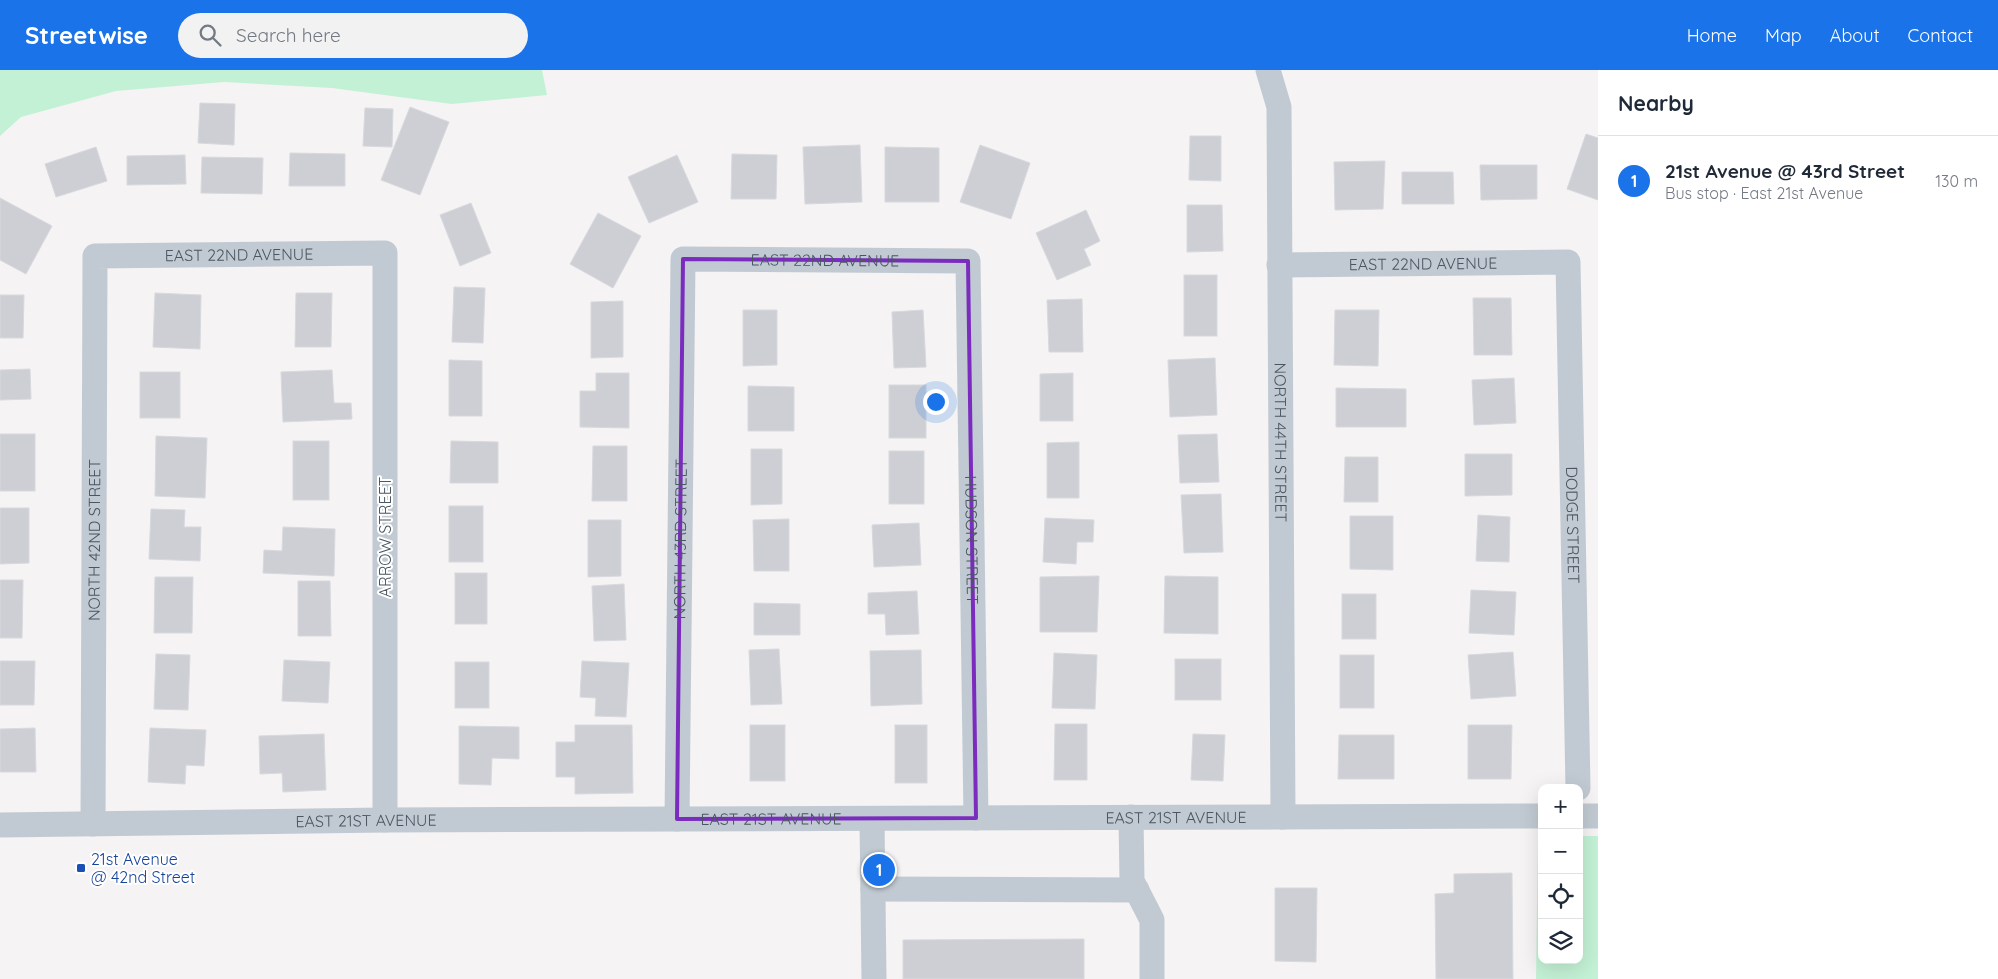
<!DOCTYPE html>
<meta charset="utf-8">
<style>
:root{--surface:#fff;--page:#f2f2f3;--text:#1f2937;--muted:#747a83;--line:#e0e1e3;--accent:#1a73e8}
body{margin:0;font-family:Quicksand,sans-serif;background:var(--page);color:var(--text)}
.controls{position:absolute;right:15px;bottom:15px;display:grid;overflow:hidden;border-radius:10px;box-shadow:0 5px 20px #0002}
.controls button{width:45px;height:45px;display:grid;place-items:center;padding:0;border:0;border-bottom:1px solid var(--line);background:var(--surface);color:var(--text);font:25px sans-serif}
.you{position:absolute;left:935px;top:331px;width:18px;height:18px;margin:-12px;border:4px solid #fff;border-radius:50%;background:#1a73e8;box-shadow:0 0 0 8px #1a73e833}
.badge{display:grid;place-items:center;width:32px;height:32px;border-radius:50%;background:var(--accent);color:#fff;font-size:16px;font-weight:700}
.pin{position:absolute;translate:-50% -50%;border:2px solid #fff;box-shadow:0 1px 5px #0006}
.list{margin:0;padding:0;list-style:none}
h2{display:flex;justify-content:space-between;align-items:center;height:65px;margin:0;padding:0 20px;font-size:21px}
h2 small{font-size:16px;font-weight:400;color:var(--muted)}
.list li{display:grid;grid-template-columns:32px 1fr auto;gap:15px;align-items:center;box-sizing:border-box;height:90px;padding:0 20px;border-top:1px solid var(--line)}
.list b{display:block;font-size:19px;white-space:nowrap}
.list p{margin:0;font-size:16px;white-space:nowrap;color:var(--muted)}
.list em{font-size:16px;font-style:normal;color:var(--muted)}
.icon{flex:none;width:28px;height:28px;fill:none;stroke:currentColor;stroke-width:2;stroke-linecap:round;stroke-linejoin:round}
.map{position:relative;flex:none;width:1598px;height:909px;overflow:hidden}
header{display:flex;align-items:center;gap:30px;box-sizing:border-box;height:70px;padding:0 25px;background:var(--accent);color:#fff}
header strong{font-size:24px}
nav{display:flex;gap:28px;margin-inline-start:auto;font-size:18px}
.search{width:350px;height:45px;background:var(--page);display:flex;align-items:center;gap:12px;box-sizing:border-box;padding:0 18px;border-radius:28px;color:var(--muted);font-size:19px}
main{display:flex}
aside{flex:1;background:var(--surface)}
.map>svg:first-child{display:block}
.green{fill:#c3f1d5}
.building{fill:#cdcfd5;stroke:#d7d9de}
.lines{fill:none;stroke-linecap:round;stroke-linejoin:round}
.minor{stroke:#c1cad2;stroke-width:25}
.marked{fill:none;stroke:#7b2cbf;stroke-width:4;stroke-linejoin:round}
.transit-dot{fill:#1a4fb4;stroke:#fff;stroke-width:2}
.labels{text-anchor:middle;dominant-baseline:central;stroke-width:4;stroke-linejoin:round;paint-order:stroke}
.street-label{font-size:16px;fill:#4a5661;stroke:#fff}
.transit-label{font-size:16px;fill:#164399;stroke:#fff;text-anchor:start}
</style>
<header>
<strong>Streetwise</strong>
<div class="search"><svg class="icon" aria-label="search" viewBox="0 0 24 24"><circle cx="10" cy="10" r="6"/><path d="M15 15l6 6"/></svg>Search here</div>
<nav><a>Home</a><a>Map</a><a>About</a><a>Contact</a></nav>
</header>
<main>
<div class="map">
<svg width="1598" height="909" viewBox="0 0 1598 909">
<rect width="100%" height="100%" fill="#f5f3f3"/>
<!-- green -->
<g class="green">
<polygon points="0,0 542,0 547,25 452,34 332,18 224,12 116,21 21,47 0,66"/>
<polygon points="1579,766 1598,766 1598,909 1536,909 1538,767 1542,767 1542,890 1579,890"/>
</g>
<!-- building -->
<g class="building">
<polygon points="200,33 235,34 234,75 198,73"/>
<polygon points="410,37 449,52 420,125 381,110"/>
<polygon points="365,38 393,39 392,77 363,76"/>
<polygon points="1586,64 1598,68 1598,130 1567,119"/>
<polygon points="1190,66 1221,66 1221,111 1189,110"/>
<polygon points="860,75 862,132 805,134 803,77"/>
<polygon points="980,75 1030,93 1011,149 960,132"/>
<polygon points="96,77 107,111 56,127 45,94"/>
<polygon points="885,77 939,78 939,132 885,132"/>
<polygon points="290,83 345,84 345,116 289,116"/>
<polygon points="732,84 777,85 776,129 731,129"/>
<polygon points="185,85 186,114 127,115 127,86"/>
<polygon points="677,85 698,132 649,153 628,107"/>
<polygon points="202,87 263,88 262,124 201,123"/>
<polygon points="1385,91 1383,139 1335,140 1334,92"/>
<polygon points="1480,95 1537,95 1537,129 1481,130"/>
<polygon points="1402,102 1453,102 1454,134 1402,134"/>
<polygon points="0,128 52,156 26,204 0,190"/>
<polygon points="471,133 491,183 460,196 440,145"/>
<polygon points="1187,135 1222,135 1223,181 1187,182"/>
<polygon points="1086,140 1100,171 1084,179 1091,195 1057,210 1036,163"/>
<polygon points="598,143 641,166 613,218 570,194"/>
<rect x="1184" y="205" width="33" height="61"/>
<polygon points="454,217 485,218 483,273 452,272"/>
<polygon points="155,223 201,225 200,279 153,277"/>
<polygon points="296,223 332,223 331,277 295,277"/>
<polygon points="0,225 24,225 23,268 0,268"/>
<polygon points="1473,228 1511,228 1512,285 1474,285"/>
<polygon points="1082,229 1083,282 1049,282 1047,230"/>
<polygon points="623,231 623,287 591,288 591,232"/>
<polygon points="743,240 777,240 777,295 743,296"/>
<polygon points="923,240 926,297 894,298 892,242"/>
<polygon points="1335,240 1379,240 1378,296 1334,295"/>
<polygon points="1215,288 1217,345 1170,347 1168,290"/>
<polygon points="449,290 482,291 482,346 449,346"/>
<polygon points="30,299 31,329 0,330 0,300"/>
<polygon points="332,300 334,333 351,333 352,349 283,352 281,302"/>
<rect x="140" y="302" width="40" height="46"/>
<polygon points="596,303 629,303 629,358 580,357 580,321 596,321"/>
<polygon points="1073,303 1073,351 1040,351 1040,304"/>
<polygon points="1514,308 1516,353 1474,355 1472,310"/>
<rect x="889" y="315" width="37" height="53"/>
<polygon points="748,316 794,317 794,361 748,361"/>
<polygon points="1336,318 1406,319 1406,357 1336,357"/>
<rect x="0" y="364" width="35" height="57"/>
<polygon points="1217,364 1219,412 1180,413 1178,365"/>
<polygon points="156,366 207,368 205,428 155,426"/>
<rect x="293" y="371" width="36" height="59"/>
<polygon points="451,371 498,372 498,413 450,413"/>
<polygon points="1079,372 1079,428 1047,428 1047,373"/>
<polygon points="593,376 627,376 627,431 592,431"/>
<polygon points="751,379 782,379 782,434 751,435"/>
<rect x="889" y="381" width="35" height="53"/>
<polygon points="1465,384 1512,384 1512,425 1465,426"/>
<polygon points="1345,387 1378,387 1378,432 1344,432"/>
<polygon points="1221,424 1223,482 1184,483 1181,425"/>
<rect x="449" y="436" width="34" height="56"/>
<polygon points="0,438 29,438 29,493 0,494"/>
<polygon points="151,439 185,440 184,457 201,457 200,491 149,489"/>
<polygon points="1478,445 1510,447 1509,492 1476,491"/>
<polygon points="1350,446 1393,446 1393,500 1350,499"/>
<polygon points="1045,448 1094,450 1093,472 1077,472 1076,494 1043,492"/>
<polygon points="789,449 789,501 754,501 753,450"/>
<polygon points="588,450 621,450 621,506 588,507"/>
<polygon points="919,453 921,495 874,497 872,455"/>
<polygon points="283,457 335,459 334,506 263,503 264,480 282,481"/>
<rect x="455" y="503" width="32" height="51"/>
<polygon points="1099,506 1097,562 1040,562 1040,507"/>
<polygon points="1165,506 1218,507 1218,564 1164,563"/>
<polygon points="155,507 193,507 192,563 154,563"/>
<polygon points="0,510 23,510 22,568 0,568"/>
<polygon points="298,511 330,511 331,566 298,566"/>
<polygon points="624,514 626,570 594,571 592,516"/>
<polygon points="1471,520 1516,522 1514,565 1469,563"/>
<polygon points="917,521 919,564 886,565 885,544 868,544 868,523"/>
<rect x="1342" y="524" width="34" height="45"/>
<polygon points="754,533 800,534 800,565 754,565"/>
<polygon points="779,579 782,634 751,635 749,580"/>
<polygon points="921,580 922,634 871,636 870,581"/>
<polygon points="1513,582 1516,626 1471,629 1468,585"/>
<polygon points="1054,583 1097,585 1095,639 1052,638"/>
<polygon points="156,584 190,585 188,640 154,639"/>
<rect x="1340" y="585" width="34" height="53"/>
<rect x="1175" y="589" width="46" height="41"/>
<polygon points="284,590 330,592 328,633 282,631"/>
<polygon points="0,591 35,591 34,635 0,635"/>
<polygon points="582,591 629,593 626,647 595,646 596,628 580,627"/>
<rect x="455" y="592" width="34" height="46"/>
<polygon points="1055,654 1087,654 1087,710 1054,710"/>
<polygon points="575,655 632,655 633,723 575,724 575,707 556,707 556,672 575,672"/>
<rect x="750" y="655" width="35" height="56"/>
<rect x="895" y="655" width="32" height="58"/>
<polygon points="1468,655 1512,655 1511,709 1468,709"/>
<polygon points="459,656 519,657 519,689 492,688 491,715 459,714"/>
<polygon points="35,658 36,702 0,702 0,659"/>
<polygon points="150,658 206,660 204,696 186,695 185,714 148,712"/>
<polygon points="324,664 326,720 283,722 282,703 260,704 259,666"/>
<polygon points="1193,664 1225,665 1223,711 1191,710"/>
<polygon points="1339,665 1394,665 1394,709 1338,709"/>
<polygon points="1512,803 1513,909 1436,909 1435,824 1454,823 1454,804"/>
<polygon points="1275,818 1317,818 1316,892 1275,891"/>
<polygon points="1084,869 1084,909 903,909 903,870"/>
</g>
<g class="lines">
<!-- minor -->
<g class="minor">
<path id="s1" d="M1268,0L1279,37L1283,747"/>
<path id="s2" d="M1279,195L1568,192L1578,718"/>
<polyline points="1579,746 1598,746"/>
<polyline points="1131,747 1132,811 1152,850 1152,909"/>
<path id="s3" d="M677,749L683,189L968,191L976,748"/>
<polyline points="872,749 874,909"/>
<path id="s4" d="M93,754L95,186L385,183V750"/>
<path id="s5" d="M0,755L385,750L1542,746"/>
<polyline points="873,819 1137,820"/>
</g>
</g>
<!-- marked area -->
<path class="marked" d="M683,189L968,191L976,748L677,749Z"/>
<!-- markers -->
<rect class="transit-dot" x="76" y="793" width="10" height="10" rx="2.5"/>
<g class="labels">
<!-- street labels -->
<g class="street-label">
<text stroke="none"><textPath href="#s4" startOffset="712">EAST 22ND AVENUE</textPath></text>
<text stroke="none"><textPath href="#s3" startOffset="702">EAST 22ND AVENUE</textPath></text>
<text stroke="none"><textPath href="#s2" startOffset="144">EAST 22ND AVENUE</textPath></text>
<text stroke="none"><textPath href="#s1" startOffset="374">NORTH 44TH STREET</textPath></text>
<text stroke="none"><textPath href="#s2" startOffset="552">DODGE STREET</textPath></text>
<text transform="translate(385 467) rotate(-90)">ARROW STREET</text>
<text stroke="none"><textPath href="#s3" startOffset="280">NORTH 43RD STREET</textPath></text>
<text stroke="none"><textPath href="#s4" startOffset="284">NORTH 42ND STREET</textPath></text>
<text stroke="none"><textPath href="#s3" startOffset="1124">HUDSON STREET</textPath></text>
<text stroke="none"><textPath href="#s5" startOffset="1176">EAST 21ST AVENUE</textPath></text>
<text stroke="none"><textPath href="#s5" startOffset="771">EAST 21ST AVENUE</textPath></text>
<text stroke="none"><textPath href="#s5" startOffset="366">EAST 21ST AVENUE</textPath></text>
</g>
<!-- transit labels -->
<g class="transit-label">
<text x="91" y="789">21st Avenue<tspan x="91" dy="18">@ 42nd Street</tspan></text>
</g>
</g>
</svg>
<div class="controls">
<button>+</button>
<button>−</button>
<button><svg class="icon" aria-label="locate" viewBox="0 0 24 24"><circle cx="12" cy="12" r="6"/><path d="M12 2v4M12 18v4M2 12h4M18 12h4"/></svg></button>
<button><svg class="icon" aria-label="layers" viewBox="0 0 24 24"><path d="M12 4l9 5-9 5-9-5zM3 14l9 5 9-5"/></svg></button>
</div>
<div class="you"></div>
<div class="pin badge" style="left:879px;top:800px">1</div>
</div>
<aside>
<h2>Nearby<small></small></h2>
<ul class="list">
<li><span class="badge">1</span><div><b>21st Avenue @ 43rd Street</b><p>Bus stop · East 21st Avenue</p></div><em>130 m</em></li>
</ul>
</aside>
</main>
